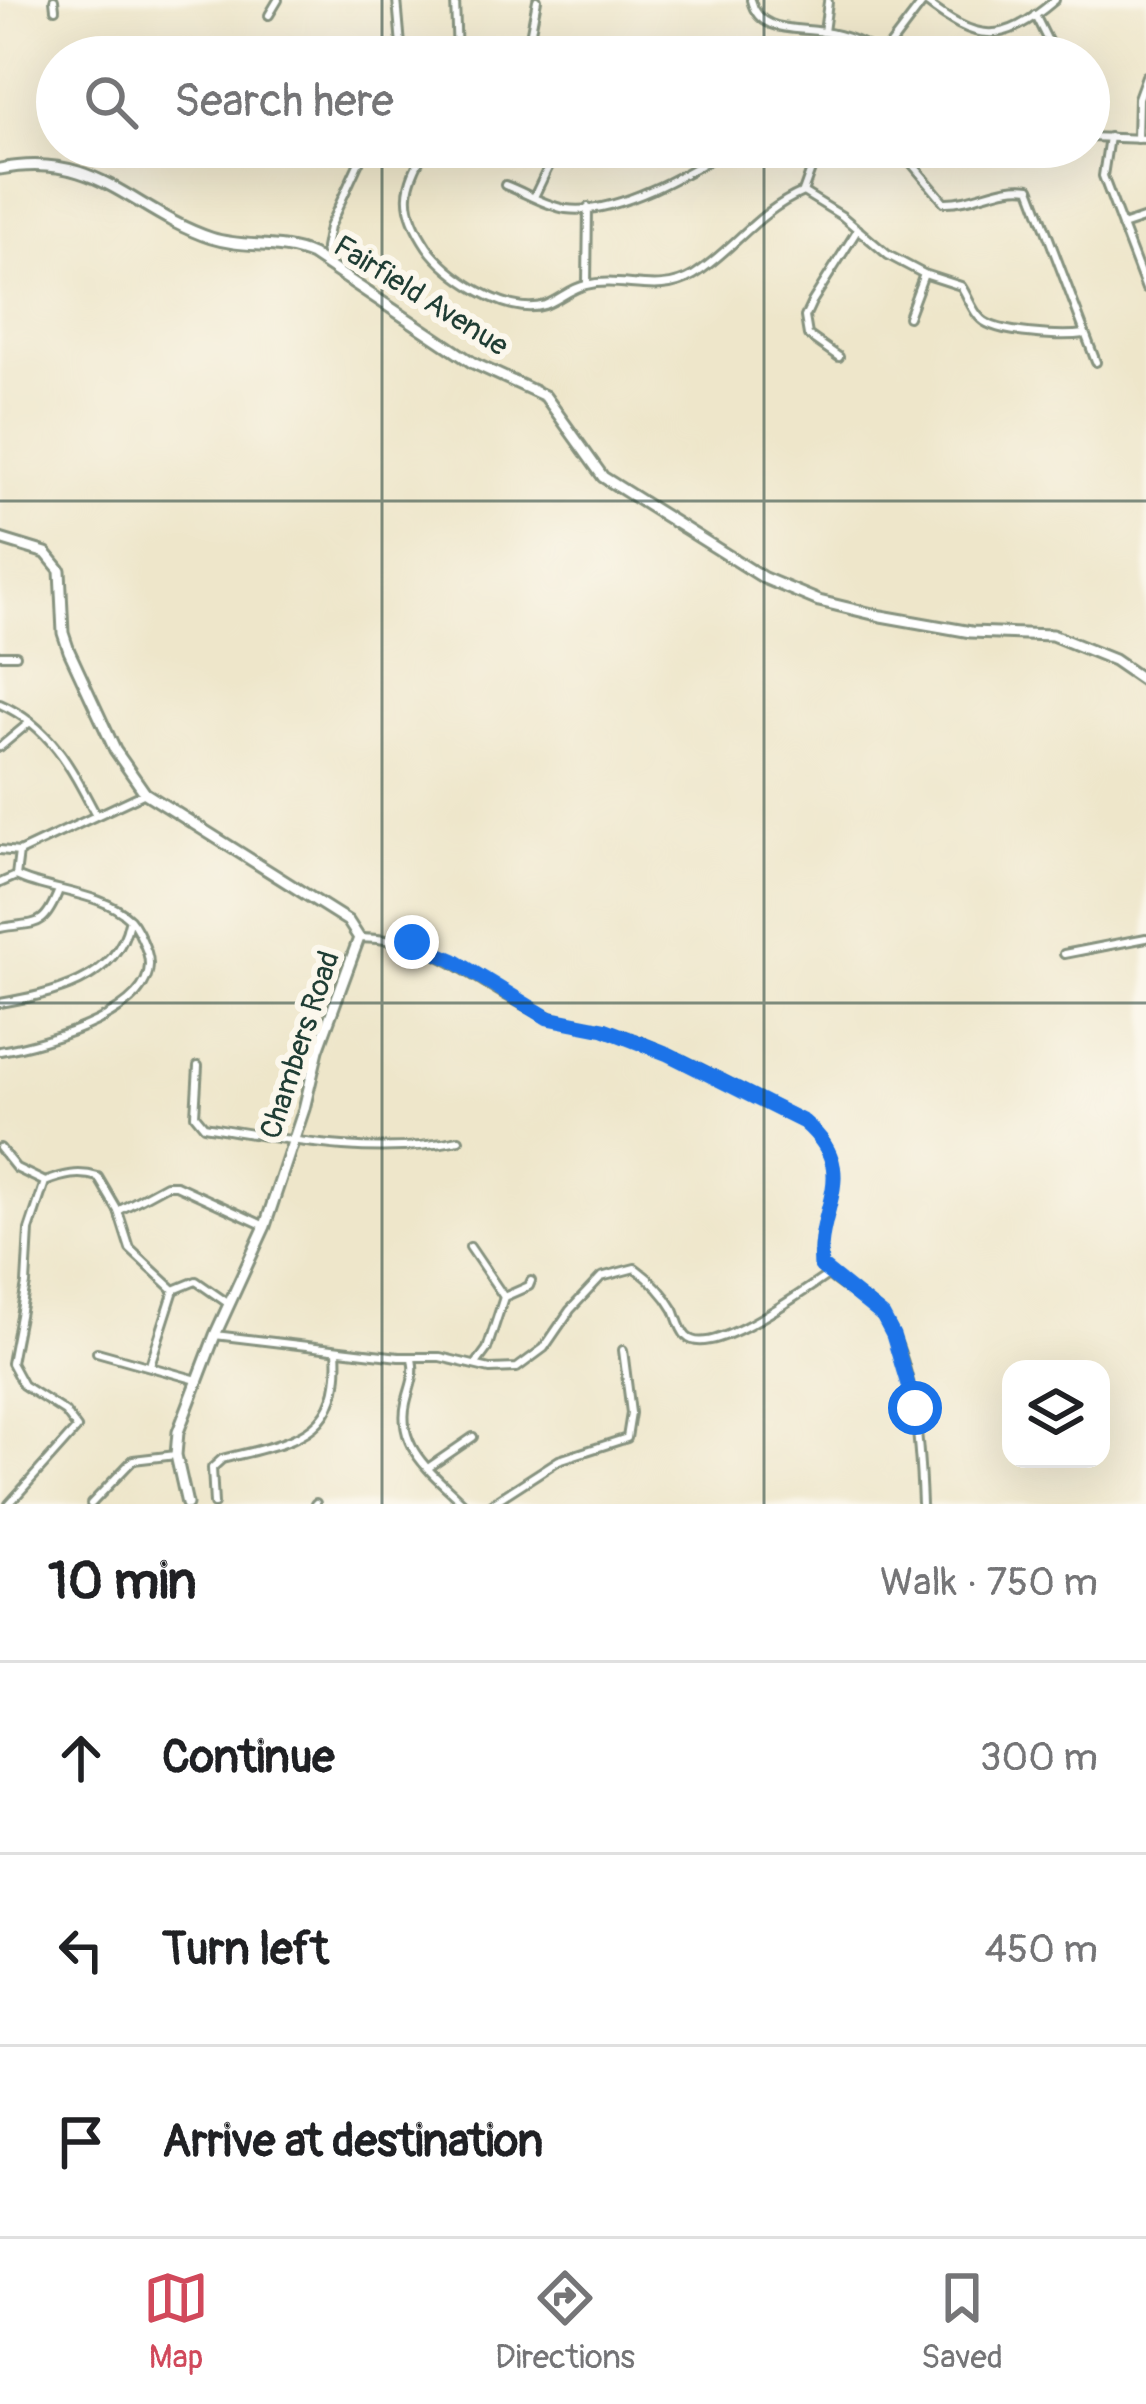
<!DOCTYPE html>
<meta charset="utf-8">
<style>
:root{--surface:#fff;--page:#f6f6f6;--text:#202124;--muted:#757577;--line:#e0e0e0;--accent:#d1495b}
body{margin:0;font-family:Pangolin,sans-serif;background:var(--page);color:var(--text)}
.controls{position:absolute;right:36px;bottom:36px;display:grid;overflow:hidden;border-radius:24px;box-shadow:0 12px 48px #0002}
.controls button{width:108px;height:108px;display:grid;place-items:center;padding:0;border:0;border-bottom:3px solid var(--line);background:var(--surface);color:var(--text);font:60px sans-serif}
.stop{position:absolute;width:36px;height:36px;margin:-27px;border:9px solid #1a73e8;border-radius:50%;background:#fff}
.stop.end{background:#1a73e8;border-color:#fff;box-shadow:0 3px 12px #0008}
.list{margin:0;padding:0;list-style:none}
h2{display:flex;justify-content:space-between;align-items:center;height:156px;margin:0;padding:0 48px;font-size:51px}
h2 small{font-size:39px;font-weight:400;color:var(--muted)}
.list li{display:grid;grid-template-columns:78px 1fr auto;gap:36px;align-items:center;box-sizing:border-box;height:192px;padding:0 48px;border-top:3px solid var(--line)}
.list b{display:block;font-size:45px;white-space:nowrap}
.list em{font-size:39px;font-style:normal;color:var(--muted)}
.icon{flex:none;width:66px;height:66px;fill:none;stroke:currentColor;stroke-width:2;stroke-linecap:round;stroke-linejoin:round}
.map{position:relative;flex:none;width:1146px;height:1504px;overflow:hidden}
.search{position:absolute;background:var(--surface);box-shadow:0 12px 48px #0002;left:36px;right:36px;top:36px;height:132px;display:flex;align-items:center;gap:30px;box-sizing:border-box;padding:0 42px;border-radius:66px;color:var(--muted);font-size:45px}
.sheet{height:732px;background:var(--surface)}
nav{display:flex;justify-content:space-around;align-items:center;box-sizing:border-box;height:168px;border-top:3px solid var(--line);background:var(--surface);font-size:33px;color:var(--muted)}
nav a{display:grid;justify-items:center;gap:6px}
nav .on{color:var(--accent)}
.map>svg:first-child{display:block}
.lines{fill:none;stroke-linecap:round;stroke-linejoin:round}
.minor-casing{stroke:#86927f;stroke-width:12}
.tertiary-casing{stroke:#86927f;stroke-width:15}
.minor{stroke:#fff;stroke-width:6}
.tertiary{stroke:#fff;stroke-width:9}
.route{stroke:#1a73e8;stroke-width:15}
.grid{fill:none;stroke:#1f3d34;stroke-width:3;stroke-opacity:0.55}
.labels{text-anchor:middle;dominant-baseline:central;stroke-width:12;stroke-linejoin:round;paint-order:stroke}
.street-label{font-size:30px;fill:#1f3d34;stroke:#fbf7ec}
</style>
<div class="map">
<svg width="1146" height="1504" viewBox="0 0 1146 1504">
<rect width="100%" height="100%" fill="#fbf7ec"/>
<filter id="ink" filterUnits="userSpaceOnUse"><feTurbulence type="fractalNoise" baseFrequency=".00833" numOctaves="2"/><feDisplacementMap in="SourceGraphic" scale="24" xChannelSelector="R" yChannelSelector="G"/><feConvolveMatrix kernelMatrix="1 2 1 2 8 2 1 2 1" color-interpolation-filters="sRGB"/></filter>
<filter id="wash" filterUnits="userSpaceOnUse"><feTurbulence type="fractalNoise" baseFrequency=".004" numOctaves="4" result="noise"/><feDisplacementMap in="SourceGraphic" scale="48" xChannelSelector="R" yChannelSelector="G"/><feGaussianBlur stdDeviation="2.7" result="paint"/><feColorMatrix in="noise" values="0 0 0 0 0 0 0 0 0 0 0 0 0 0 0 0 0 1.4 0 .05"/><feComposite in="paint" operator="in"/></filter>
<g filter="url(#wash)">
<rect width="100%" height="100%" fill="#eee6ca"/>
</g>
<g filter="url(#ink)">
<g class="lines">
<defs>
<g id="minor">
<polyline points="54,0 55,9"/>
<polyline points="397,0 402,57"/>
<polyline points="455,0 457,57"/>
<path d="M751,0C759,34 796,27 823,32C845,35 866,44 885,57"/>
<path d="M924,1C977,42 1001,46 1055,0"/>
<polyline points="269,15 278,0"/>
<polyline points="1035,15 1053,51"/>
<polyline points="824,32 828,2"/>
<polyline points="883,55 924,1"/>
<polyline points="526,57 537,0"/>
<polyline points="1089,137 1146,139"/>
<polyline points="1109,137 1103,176 1146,289"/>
<polyline points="1137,139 1138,98 1146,76"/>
<path d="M427,147C403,187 400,207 427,247C447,276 508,317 545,305C559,300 571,288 586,285C622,276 658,297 694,275C733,250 758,211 803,192"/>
<path d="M898,147L944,202C974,203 1002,183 1030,188L1096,362"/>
<polyline points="957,147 979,155 1010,147"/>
<path d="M505,185C524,192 546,206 566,209C616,216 690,172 731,147"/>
<path d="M803,192L842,216L888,255L924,274L961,286C968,296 972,311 981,319C996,334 1063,337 1084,334"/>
<polyline points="803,192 819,147"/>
<polyline points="534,197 558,147"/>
<polyline points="1122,226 1146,218"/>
<polyline points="328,265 325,248 329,227 366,147"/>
<polyline points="587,284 588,207"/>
<polyline points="908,317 924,274"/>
<polyline points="839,357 808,335 805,317 812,302 858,229"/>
<polyline points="0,655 16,655"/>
<path d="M0,704C50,726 71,767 95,813"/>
<polyline points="0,747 30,722"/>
<polyline points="0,850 19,852 145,793"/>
<polyline points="16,876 19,852"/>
<path d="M0,883L16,876C50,892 102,892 130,919C138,928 143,941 147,952C166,1011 43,1044 0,1051"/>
<path d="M0,928C36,921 43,931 59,890"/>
<path d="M359,938C444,939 471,983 542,1014C561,1023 584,1023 604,1029C673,1050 739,1090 804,1122C864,1173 816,1205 821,1266C836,1287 862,1293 879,1313C915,1353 920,1452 922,1504"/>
<polyline points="1064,954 1146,938"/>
<path d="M0,1003C51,994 117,981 129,922"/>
<path d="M198,1066L195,1115L204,1126C288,1140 375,1158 459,1140"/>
<polyline points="0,1148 16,1168 43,1181"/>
<polyline points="470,1247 504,1297"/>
<polyline points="174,1290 196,1281 229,1304"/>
<path d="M215,1335L399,1357H440L490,1369L517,1368L544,1348L570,1310L601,1277L635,1268C650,1279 665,1294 674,1310C678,1319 679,1328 686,1336C709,1361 803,1291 828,1275"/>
<polyline points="97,1352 197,1380"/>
<path d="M412,1358C416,1377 410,1385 406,1403C396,1449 435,1475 464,1504"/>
<polyline points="476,1364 487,1349 504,1297 529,1286 531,1281"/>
<polyline points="150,1365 174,1290 130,1249 118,1211 166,1185 176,1185 265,1226"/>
<polyline points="428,1468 473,1437"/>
<path d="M9,1504L77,1428L65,1412L23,1385L11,1363L26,1284L29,1230L45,1182C64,1175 78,1171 98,1177L118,1211"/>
<polyline points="91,1504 133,1460 176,1455"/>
<path d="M214,1504L212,1468L222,1459C293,1441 343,1437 337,1350"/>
<polyline points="315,1504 316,1503"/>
<polyline points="491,1504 559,1460 627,1438 631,1413 623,1350"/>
</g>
<g id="tertiary">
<path d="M0,169C97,150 131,211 211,238C245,249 279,240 312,255L473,363L545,396L603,477L764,578L819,601L881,616L971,632L1052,635L1114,660L1146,682"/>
<polyline points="0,539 46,553 60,570 63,633 69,651 115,750 145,793 348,921 359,938 318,1050 304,1109 265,1226 215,1335 178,1432 176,1455 187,1504"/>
</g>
</defs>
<!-- minor casing -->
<use href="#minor" class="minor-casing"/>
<!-- tertiary casing -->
<use href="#tertiary" class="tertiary-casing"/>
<!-- minor -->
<use href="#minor" class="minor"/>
<!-- tertiary -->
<use href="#tertiary" class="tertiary"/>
</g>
</g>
<g class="lines" filter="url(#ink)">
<!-- route -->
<path class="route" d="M412,942L453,960L548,1018L604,1029L668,1054L804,1122C863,1173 816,1205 821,1266L883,1316L893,1335L915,1408"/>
</g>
<!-- grid -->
<path class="grid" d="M382,0V57M764,0V57M382,147V1504M764,147V1504M0,501H1146M0,1003H1146"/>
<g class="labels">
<!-- street labels -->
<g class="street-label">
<text transform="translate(421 296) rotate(32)">Fairfield Avenue</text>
<text transform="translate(300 1045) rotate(-72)">Chambers Road</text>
</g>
</g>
</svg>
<div class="controls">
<button><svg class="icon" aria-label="layers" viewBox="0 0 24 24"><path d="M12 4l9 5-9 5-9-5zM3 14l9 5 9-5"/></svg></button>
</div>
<div class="stop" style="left:915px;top:1408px"></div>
<div class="stop end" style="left:412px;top:942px"></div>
<div class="search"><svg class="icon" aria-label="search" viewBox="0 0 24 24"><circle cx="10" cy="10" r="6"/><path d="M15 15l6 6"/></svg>Search here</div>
</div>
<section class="sheet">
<h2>10 min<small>Walk · 750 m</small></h2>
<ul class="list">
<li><svg class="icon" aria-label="ahead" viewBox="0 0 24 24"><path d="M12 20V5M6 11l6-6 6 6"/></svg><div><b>Continue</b></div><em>300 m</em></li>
<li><svg class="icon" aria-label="left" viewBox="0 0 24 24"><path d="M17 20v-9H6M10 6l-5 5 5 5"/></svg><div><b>Turn left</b></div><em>450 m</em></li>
<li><svg class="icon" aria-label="arrive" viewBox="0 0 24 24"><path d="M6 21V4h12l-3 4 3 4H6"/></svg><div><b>Arrive at destination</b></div></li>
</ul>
</section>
<nav>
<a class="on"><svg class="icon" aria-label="map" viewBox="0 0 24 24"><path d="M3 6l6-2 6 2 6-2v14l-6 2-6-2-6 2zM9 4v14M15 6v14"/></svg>Map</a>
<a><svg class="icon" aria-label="directions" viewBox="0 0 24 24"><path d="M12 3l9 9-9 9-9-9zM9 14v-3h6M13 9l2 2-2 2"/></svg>Directions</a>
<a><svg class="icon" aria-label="saved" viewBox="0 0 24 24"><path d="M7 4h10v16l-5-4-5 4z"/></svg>Saved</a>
</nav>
